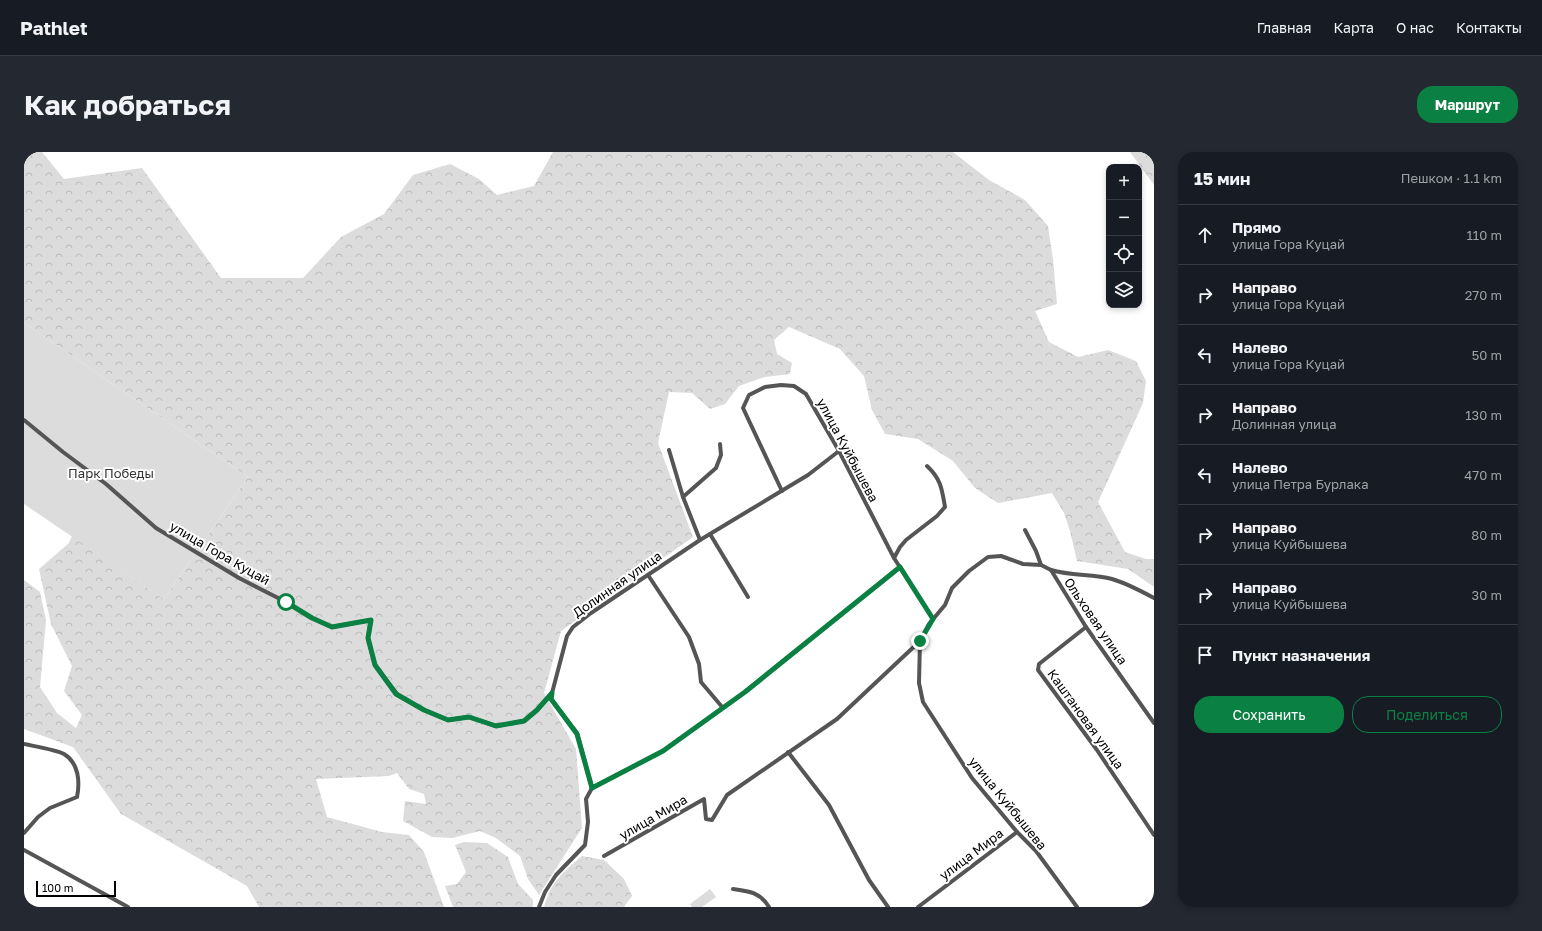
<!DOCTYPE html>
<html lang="ru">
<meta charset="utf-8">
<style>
:root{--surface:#171b24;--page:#242831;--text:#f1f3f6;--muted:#9ea1a6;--line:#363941;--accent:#0b8043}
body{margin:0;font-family:"Golos Text",sans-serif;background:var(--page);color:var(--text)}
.controls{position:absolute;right:12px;top:12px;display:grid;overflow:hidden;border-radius:8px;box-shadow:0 2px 6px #0003}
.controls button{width:36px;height:36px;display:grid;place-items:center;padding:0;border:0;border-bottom:1px solid var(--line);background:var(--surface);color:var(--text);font:20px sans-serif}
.scale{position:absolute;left:12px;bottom:10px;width:80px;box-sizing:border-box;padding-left:4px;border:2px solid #000;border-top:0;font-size:11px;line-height:14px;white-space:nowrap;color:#000;-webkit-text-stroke:3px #fff;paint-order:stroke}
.stop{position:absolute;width:12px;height:12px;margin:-9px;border:3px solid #0b8043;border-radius:50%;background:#fff}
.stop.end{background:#0b8043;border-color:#fff;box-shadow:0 1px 4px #0008}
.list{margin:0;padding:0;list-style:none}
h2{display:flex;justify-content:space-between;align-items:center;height:52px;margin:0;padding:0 16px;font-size:17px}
h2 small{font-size:13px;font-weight:400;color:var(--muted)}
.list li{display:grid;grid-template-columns:26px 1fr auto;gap:12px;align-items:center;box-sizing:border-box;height:60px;padding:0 16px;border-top:1px solid var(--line)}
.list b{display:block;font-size:15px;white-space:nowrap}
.list p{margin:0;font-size:13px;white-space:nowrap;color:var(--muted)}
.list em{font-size:13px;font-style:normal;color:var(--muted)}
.actions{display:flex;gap:8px;padding:12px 16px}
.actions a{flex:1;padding:9px 0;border:1px solid var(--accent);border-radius:16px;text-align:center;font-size:14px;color:var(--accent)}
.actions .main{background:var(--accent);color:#fff}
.icon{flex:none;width:22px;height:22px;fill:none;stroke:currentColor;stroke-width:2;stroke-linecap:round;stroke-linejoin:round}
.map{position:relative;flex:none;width:1130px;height:755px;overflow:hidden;border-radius:16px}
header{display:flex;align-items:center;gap:24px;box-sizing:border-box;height:56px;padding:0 20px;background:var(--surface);border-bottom:1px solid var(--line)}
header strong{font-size:19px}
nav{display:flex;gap:22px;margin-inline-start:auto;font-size:14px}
.intro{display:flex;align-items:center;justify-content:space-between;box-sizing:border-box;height:96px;padding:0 24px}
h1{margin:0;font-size:28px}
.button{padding:10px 18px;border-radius:16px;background:var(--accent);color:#fff;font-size:14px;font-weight:700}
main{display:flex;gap:24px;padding:0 24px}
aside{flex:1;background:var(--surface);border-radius:16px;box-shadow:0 2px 6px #0003}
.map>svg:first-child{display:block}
.forest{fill:url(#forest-crowns)}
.park{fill:#dcdcdc}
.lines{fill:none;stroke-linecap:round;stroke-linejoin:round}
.minor{stroke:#555;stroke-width:4}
.route{stroke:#0b8043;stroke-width:5}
.labels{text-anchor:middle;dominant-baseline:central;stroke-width:4;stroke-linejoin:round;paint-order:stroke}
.street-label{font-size:13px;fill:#000;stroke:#fff}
.park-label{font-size:13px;fill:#333;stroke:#fff}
</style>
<header>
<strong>Pathlet</strong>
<nav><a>Главная</a><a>Карта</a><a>О нас</a><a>Контакты</a></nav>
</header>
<div class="intro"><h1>Как добраться</h1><a class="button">Маршрут</a></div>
<main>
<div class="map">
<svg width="1130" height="755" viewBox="0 0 1130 755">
<defs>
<pattern id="forest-crowns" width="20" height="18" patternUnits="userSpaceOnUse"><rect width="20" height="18" fill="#dcdcdc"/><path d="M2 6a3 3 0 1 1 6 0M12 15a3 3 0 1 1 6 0" fill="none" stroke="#bbb"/></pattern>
</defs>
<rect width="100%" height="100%" fill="#fff"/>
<!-- forest -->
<g class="forest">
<polygon points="0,0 18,0 40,27 118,16 197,126 279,126 317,85 360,62 389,23 426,12 455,27 473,43 510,34 529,0 929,0 965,28 1001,48 1024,74 1029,107 1033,152 1011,159 1025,190 1054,205 1084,198 1112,209 1122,229 1119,251 1074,350 1101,400 1122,407 1130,407 1130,435 1104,417 1053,409 1046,379 1040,361 1028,341 974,351 951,336 929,309 894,287 861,282 848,258 840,224 816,197 765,175 750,188 753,202 768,211 766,222 741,225 715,234 701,252 686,257 668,241 645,240 634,291 669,385 537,479 520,541 552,597 558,676 515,743 504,727 496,704 472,686 456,679 428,686 408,685 379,669 381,649 402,652 400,642 385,637 373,621 365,624 292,627 303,665 358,680 385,683 400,700 420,755 235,755 223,734 97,662 49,595 0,577 0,428 16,440 22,468 16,535 33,561 52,576 58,563 40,539 48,514 27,472 15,417 45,391 48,384 140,447 224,325 0,171"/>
<polygon points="1106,0 1130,0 1130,33"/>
<polygon points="440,690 463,691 484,705 494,732 509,748 509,755 429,755 421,734 433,732 442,720 431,693"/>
<path d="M558,704L580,708L600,727L608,744L600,755H520C527,730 539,720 558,704Z"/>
</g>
<!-- park -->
<g class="park">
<polygon points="0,171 224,325 140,447 0,352"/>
<polygon points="686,737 692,745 678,755 668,755 666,752"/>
</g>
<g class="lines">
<!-- minor -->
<g class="minor">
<polyline points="0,268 39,300 82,332 132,376 215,426 262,450 288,466 308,475 347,468 344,486 351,513 373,542 400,558 424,568 445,565 472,574 500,569 513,558 528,541"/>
<polyline points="645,298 659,345 676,388"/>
<polyline points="758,339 719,256 725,243 741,235 757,233 770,234 782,242 815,299 870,406 909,467"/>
<polyline points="659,345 692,316 697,303 696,292"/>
<polyline points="1001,378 1012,399 1017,413 1027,418 1062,475 1130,571"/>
<polyline points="686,382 724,445"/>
<path d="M870,406L876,395L882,388L913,364L921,355C918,337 917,327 903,314"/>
<polyline points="1017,413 999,412 977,404 964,405 945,419 928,436 921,453 905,472 896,489 895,531 899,550 948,626 993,680 1012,699 1053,755"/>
<path d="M1027,418C1047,424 1068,422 1088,427C1102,431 1117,439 1130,446"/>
<polyline points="624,423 665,485 675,512 677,530 699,556"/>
<polyline points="1062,475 1015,512 1014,518 1073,598 1130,683"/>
<path d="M0,592C9,594 33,598 40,602C55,611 56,630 53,645L26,656L14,665L0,681"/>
<polyline points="764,600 805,653 845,728 864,755"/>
<polyline points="568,636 639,599 721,540 876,415"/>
<polyline points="0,698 104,755"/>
<polyline points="580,704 680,647 682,667 688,668 703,643 813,567 896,489"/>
<path d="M709,737C724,739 736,740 745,755"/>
<polyline points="515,755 521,740 532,723 561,693 564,670 562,647 568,636 553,581 527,547 528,541 543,484 549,475 567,461 676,388 784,323 815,299"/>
<polyline points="894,755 993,680"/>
</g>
</g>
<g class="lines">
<!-- route -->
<polyline class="route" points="262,450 288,466 308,475 347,468 344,486 351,513 372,542 400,558 424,568 445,565 472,574 500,569 513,558 528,541 527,547 553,582 568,636 639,599 721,540 876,415 909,467 896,489"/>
</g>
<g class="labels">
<!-- street labels -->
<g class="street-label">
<text transform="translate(824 298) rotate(62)">улица Куйбышева</text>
<text transform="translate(196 401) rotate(30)">улица Гора Куцай</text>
<text transform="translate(593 432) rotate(-35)">Долинная улица</text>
<text transform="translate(1072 469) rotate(56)">Ольховая улица</text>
<text transform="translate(1062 567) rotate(54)">Каштановая улица</text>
<text transform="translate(984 651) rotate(51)">улица Куйбышева</text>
<text transform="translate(629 665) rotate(-30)">улица Мира</text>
<text transform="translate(947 702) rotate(-37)">улица Мира</text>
</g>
<!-- park labels -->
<g class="park-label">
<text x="87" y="321">Парк Победы</text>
</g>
</g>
</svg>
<div class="controls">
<button>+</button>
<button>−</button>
<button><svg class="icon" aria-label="locate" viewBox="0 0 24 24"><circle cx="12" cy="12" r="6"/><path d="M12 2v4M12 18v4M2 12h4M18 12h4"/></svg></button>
<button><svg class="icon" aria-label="layers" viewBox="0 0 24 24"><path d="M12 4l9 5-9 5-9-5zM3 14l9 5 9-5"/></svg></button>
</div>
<div class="scale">100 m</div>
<div class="stop" style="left:262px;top:450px"></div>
<div class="stop end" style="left:896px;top:489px"></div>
</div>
<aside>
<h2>15 мин<small>Пешком · 1.1 km</small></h2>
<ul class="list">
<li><svg class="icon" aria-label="ahead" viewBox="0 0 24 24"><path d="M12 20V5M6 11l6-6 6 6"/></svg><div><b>Прямо</b><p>улица Гора Куцай</p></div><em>110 m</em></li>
<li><svg class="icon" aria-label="right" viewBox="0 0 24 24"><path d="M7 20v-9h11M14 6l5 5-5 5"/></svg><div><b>Направо</b><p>улица Гора Куцай</p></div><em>270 m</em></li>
<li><svg class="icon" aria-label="left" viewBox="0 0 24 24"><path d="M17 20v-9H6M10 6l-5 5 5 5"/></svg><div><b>Налево</b><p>улица Гора Куцай</p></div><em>50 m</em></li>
<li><svg class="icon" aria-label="right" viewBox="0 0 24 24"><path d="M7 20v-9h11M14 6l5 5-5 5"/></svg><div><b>Направо</b><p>Долинная улица</p></div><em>130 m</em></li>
<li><svg class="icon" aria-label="left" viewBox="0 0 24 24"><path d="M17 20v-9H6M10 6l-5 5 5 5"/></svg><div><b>Налево</b><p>улица Петра Бурлака</p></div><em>470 m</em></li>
<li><svg class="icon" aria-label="right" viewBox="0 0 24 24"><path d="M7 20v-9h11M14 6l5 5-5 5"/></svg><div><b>Направо</b><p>улица Куйбышева</p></div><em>80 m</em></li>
<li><svg class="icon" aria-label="right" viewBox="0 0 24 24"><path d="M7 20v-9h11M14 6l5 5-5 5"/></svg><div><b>Направо</b><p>улица Куйбышева</p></div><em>30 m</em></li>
<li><svg class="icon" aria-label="arrive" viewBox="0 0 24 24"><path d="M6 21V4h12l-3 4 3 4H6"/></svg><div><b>Пункт назначения</b></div></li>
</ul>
<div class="actions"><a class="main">Сохранить</a><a>Поделиться</a></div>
</aside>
</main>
